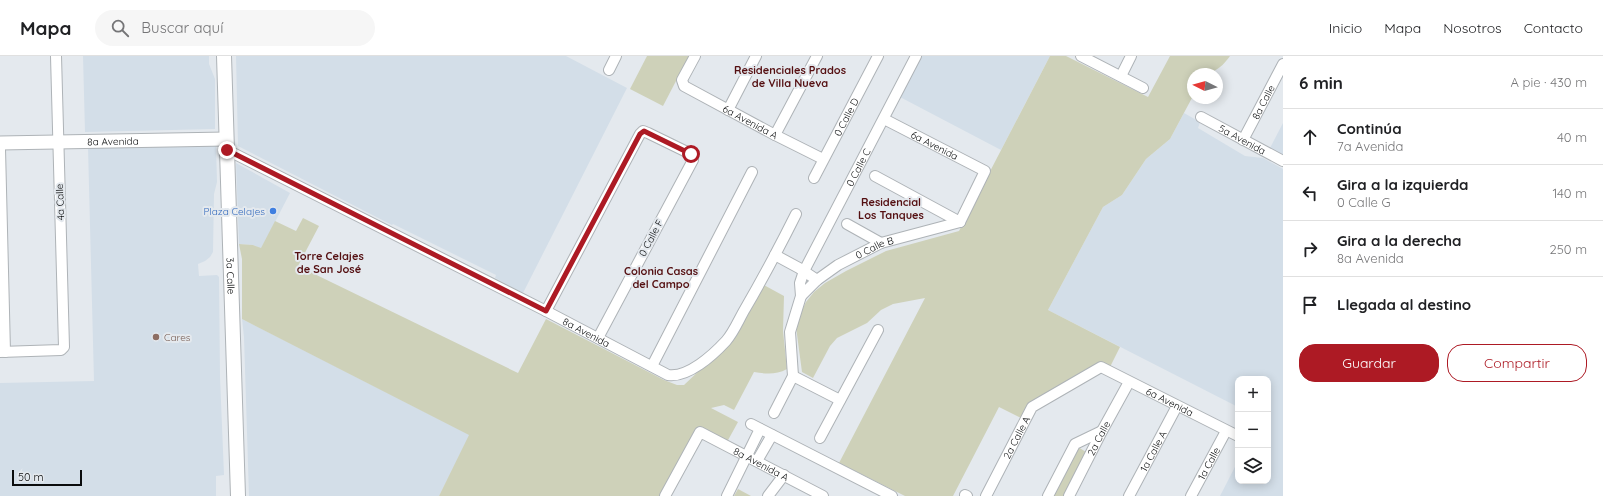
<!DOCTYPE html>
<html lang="es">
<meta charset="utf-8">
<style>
:root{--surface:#fff;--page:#f6f6f6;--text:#202124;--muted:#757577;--line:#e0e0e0;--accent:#ad1a24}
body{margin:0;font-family:Quicksand,sans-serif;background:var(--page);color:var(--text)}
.controls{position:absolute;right:12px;bottom:12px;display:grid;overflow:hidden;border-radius:8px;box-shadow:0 2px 10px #0003}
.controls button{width:36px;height:36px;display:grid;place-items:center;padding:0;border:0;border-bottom:1px solid var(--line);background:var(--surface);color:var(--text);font:20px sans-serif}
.compass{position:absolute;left:1187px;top:12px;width:36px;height:36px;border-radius:50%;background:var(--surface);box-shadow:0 2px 10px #0003;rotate:275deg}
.scale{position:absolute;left:12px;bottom:10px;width:70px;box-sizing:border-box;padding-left:4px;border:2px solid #0a0c0d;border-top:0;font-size:11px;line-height:14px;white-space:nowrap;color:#0a0c0d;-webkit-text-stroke:3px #e4e9ee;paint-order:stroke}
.stop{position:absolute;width:12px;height:12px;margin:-9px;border:3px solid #ad1a24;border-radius:50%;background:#fff}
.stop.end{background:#ad1a24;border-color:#fff;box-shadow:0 1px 4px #0008}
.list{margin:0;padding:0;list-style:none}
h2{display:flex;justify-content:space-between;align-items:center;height:52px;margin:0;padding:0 16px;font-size:17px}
h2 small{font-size:13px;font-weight:400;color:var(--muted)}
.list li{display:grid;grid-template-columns:26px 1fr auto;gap:12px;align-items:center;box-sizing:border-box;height:56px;padding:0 16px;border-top:1px solid var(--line)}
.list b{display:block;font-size:15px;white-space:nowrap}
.list p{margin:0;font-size:13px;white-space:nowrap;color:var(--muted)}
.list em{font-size:13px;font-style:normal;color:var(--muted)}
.actions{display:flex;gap:8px;padding:12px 16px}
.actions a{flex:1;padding:9px 0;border:1px solid var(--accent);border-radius:16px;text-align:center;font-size:14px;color:var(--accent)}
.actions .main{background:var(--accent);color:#fff}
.icon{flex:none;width:22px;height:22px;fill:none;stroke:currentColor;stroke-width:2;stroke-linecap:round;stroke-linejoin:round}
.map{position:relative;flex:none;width:1283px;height:440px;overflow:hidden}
header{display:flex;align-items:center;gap:24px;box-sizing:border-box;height:56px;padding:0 20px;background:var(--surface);border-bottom:1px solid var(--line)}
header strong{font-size:19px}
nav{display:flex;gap:22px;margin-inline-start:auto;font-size:14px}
.search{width:280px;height:36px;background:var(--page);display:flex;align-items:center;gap:10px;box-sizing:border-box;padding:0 14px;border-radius:22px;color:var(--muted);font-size:15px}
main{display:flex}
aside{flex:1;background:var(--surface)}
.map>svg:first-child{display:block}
.built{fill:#d3dee8}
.green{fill:#ced1b9}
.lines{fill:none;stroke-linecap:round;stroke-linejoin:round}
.minor-casing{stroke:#aeb3b7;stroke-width:12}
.tertiary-casing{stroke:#aeb3b7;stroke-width:15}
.secondary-casing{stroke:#aeb3b7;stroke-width:16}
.minor{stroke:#fff;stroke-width:10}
.tertiary{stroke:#fff;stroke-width:13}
.secondary{stroke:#fff;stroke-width:14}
.route{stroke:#ad1a24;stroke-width:5}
.shop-dot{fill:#3f7fe0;stroke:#e4e9ee;stroke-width:1.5}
.education-dot{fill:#8d6e63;stroke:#e4e9ee;stroke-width:1.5}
.labels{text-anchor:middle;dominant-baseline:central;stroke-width:4;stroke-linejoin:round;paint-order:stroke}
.street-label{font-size:10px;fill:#0a0c0d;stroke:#e4e9ee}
.shop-label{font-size:10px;fill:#366cbe;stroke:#e4e9ee;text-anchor:end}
.education-label{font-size:10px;fill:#785e54;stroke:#e4e9ee;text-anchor:start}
.neighbourhood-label{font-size:11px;font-weight:bold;fill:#540f11;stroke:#e4e9ee}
</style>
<header>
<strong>Mapa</strong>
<div class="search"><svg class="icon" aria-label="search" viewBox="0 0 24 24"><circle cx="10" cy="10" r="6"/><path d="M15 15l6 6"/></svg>Buscar aquí</div>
<nav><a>Inicio</a><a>Mapa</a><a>Nosotros</a><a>Contacto</a></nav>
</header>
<main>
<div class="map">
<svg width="1283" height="440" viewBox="0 0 1283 440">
<rect width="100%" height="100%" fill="#e4e9ee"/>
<!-- built -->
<g class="built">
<polygon points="83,0 209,0 209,8 215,23 215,73 85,76"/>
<polygon points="236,0 566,0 627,32 523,237 495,222 496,219 393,168 392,169 238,90"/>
<polygon points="922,0 1050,0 1001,94 900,41"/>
<polygon points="1184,57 1200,66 1198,72 1245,100 1263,102 1283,113 1283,440 1220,440 1238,405 1238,425 1268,425 1268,323 1238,323 1238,351 1048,254 1103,151 1122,139 1146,103 1170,83"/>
<polygon points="1283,67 1283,101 1269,94"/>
<polygon points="216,89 217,126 214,138 213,196 210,201 205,205 198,208 199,220 217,219 219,221 220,321 224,419 216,420 216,440 0,440 0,327 94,325 88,91"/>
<polygon points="236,107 290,137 261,193 253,189 239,188"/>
<polygon points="242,263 470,379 439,440 249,440 244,281"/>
</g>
<!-- green -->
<g class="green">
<polygon points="647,0 689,0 663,50 630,33"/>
<path d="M1050,0H1066L1148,41L1170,0H1230C1219,15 1212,18 1193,18V40L1170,83L1146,103L1122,139L1103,151L1048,254L1120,291L1110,311L1101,306L1030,346L1021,362L999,351L953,440H905L839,407L925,242L893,248L881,254L867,267L837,282L830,290L813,322L802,316L796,271L799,260L806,246L814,236L825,227L846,215L886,195L959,175Z"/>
<path d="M303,162L319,170L298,210L518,317L546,263L664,324L677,329H684L721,294L762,228L784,240L783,275L787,313C776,319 766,318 754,316L734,354L724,349L711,352L738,366L727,386L697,371L660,440H439L469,379L242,263V203L239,188L253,189L261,192L275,165L296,175Z"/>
<polygon points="1078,391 1086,396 1064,440 1053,440"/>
<polygon points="738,433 751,440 734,440"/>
</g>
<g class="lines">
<defs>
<g id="minor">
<path id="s1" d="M695,0L682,24L684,30L775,79L823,103"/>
<polyline points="1081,0 1143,32"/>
<polyline points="609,14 616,0"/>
<polyline points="1121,20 1131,0"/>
<polyline points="728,54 756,0"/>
<path id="s2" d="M1201,61L1283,105"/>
<path id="s3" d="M884,63L985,115L960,166"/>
<polyline points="775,79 817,0"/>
<path id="s4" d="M1243,84L1283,8"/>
<polyline points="0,93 5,296"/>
<path id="s5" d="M227,94L546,255L668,319C688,322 713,299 726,285C734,276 739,263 745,253C763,222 780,190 796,158"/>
<polyline points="875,120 960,166"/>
<path id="s6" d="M814,122L878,0"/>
<polyline points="847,168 881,187"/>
<polyline points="775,199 799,212 817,224"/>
<path id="s7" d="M801,240L817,224L838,209L881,187L960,166"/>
<polyline points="546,255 640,78 643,75 648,77 691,98 693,100 693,104 598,282"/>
<polyline points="0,296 61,294 64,291 56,0"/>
<polyline points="652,310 752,116"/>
<polyline points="793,320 840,344"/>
<path id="s8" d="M774,357L793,320L790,276L801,240L800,227L804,215L916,0"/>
<polyline points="751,368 892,440"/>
<polyline points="820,382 878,274"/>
<polyline points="757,405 772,379"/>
<polyline points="965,439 967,440"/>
<path id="s9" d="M665,440L700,376L823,440"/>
<polyline points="727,440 760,373"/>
<polyline points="768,440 784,419"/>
<path id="s10" d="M986,440L1032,351L1101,311L1238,380"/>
<polyline points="1048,440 1075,388 1102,375"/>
<path id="s11" d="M1069,440L1102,375L1129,326"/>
<path id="s12" d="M1129,440L1177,350"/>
<path id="s13" d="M1191,440L1226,375"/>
</g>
<g id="tertiary">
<path id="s14" d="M0,87L226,83"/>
</g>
<g id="secondary">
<path id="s15" d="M224,0L238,440"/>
</g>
</defs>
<!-- minor casing -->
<use href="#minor" class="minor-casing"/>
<!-- tertiary casing -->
<use href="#tertiary" class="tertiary-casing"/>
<!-- secondary casing -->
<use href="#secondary" class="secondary-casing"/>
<!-- minor -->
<use href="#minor" class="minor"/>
<!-- tertiary -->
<use href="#tertiary" class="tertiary"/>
<!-- secondary -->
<use href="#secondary" class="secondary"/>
</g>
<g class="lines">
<!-- route -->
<polyline class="route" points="227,94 546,255 640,78 644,75 648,77 691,98"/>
</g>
<!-- markers -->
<circle class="shop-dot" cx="273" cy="155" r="4"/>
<circle class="education-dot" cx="156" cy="281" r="4"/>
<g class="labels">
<!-- street labels -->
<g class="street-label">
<text stroke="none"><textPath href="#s4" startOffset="43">8a Calle</textPath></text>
<text stroke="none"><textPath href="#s6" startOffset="69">0 Calle D</textPath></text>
<text stroke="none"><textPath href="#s1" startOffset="109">6a Avenida A</textPath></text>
<text stroke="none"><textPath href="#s2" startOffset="47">5a Avenida</textPath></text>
<text stroke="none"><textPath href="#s14" startOffset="113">8a Avenida</textPath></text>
<text stroke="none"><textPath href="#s3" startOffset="57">6a Avenida</textPath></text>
<text stroke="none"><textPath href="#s8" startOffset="266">0 Calle C</textPath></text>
<text transform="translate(60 146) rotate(-92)">4a Calle</text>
<text transform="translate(651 182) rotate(-62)">0 Calle F</text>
<text stroke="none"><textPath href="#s7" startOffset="89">0 Calle B</textPath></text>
<text stroke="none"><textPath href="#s15" startOffset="220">3a Calle</textPath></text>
<text stroke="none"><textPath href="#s5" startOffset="403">8a Avenida</textPath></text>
<text stroke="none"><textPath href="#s10" startOffset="257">6a Avenida</textPath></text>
<text stroke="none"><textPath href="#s10" startOffset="66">2a Calle A</textPath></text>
<text stroke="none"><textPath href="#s11" startOffset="65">2a Calle</textPath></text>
<text stroke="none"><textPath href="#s12" startOffset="51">1a Calle A</textPath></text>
<text stroke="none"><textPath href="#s13" startOffset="37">1a Calle</textPath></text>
<text stroke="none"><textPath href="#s9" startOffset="142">8a Avenida A</textPath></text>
</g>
<!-- shop labels -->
<g class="shop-label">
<text x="265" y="155">Plaza Celajes</text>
</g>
<!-- education labels -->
<g class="education-label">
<text x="164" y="281">Cares</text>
</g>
<!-- neighbourhood labels -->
<g class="neighbourhood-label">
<text x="790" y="14">Residenciales Prados<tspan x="790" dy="13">de Villa Nueva</tspan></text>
<text x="891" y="146">Residencial<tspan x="891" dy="13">Los Tanques</tspan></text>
<text x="329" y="200">Torre Celajes<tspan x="329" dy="13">de San José</tspan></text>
<text x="661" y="215">Colonia Casas<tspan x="661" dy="13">del Campo</tspan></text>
</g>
</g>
</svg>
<div class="controls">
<button>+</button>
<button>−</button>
<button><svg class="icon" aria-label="layers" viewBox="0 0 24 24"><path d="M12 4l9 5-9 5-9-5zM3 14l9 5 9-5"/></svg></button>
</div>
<svg class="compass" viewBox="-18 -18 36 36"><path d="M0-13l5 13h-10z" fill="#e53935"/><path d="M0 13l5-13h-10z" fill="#757577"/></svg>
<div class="scale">50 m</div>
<div class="stop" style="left:691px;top:98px"></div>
<div class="stop end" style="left:227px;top:94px"></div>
</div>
<aside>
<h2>6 min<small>A pie · 430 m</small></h2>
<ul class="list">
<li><svg class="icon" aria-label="ahead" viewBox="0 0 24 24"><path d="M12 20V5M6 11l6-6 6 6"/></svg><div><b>Continúa</b><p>7a Avenida</p></div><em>40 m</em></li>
<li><svg class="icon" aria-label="left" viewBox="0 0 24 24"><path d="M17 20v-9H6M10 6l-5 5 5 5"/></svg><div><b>Gira a la izquierda</b><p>0 Calle G</p></div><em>140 m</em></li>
<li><svg class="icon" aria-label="right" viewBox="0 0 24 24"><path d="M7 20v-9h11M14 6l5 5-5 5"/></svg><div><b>Gira a la derecha</b><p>8a Avenida</p></div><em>250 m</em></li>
<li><svg class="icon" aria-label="arrive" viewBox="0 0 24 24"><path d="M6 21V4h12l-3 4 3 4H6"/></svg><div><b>Llegada al destino</b></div></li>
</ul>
<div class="actions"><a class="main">Guardar</a><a>Compartir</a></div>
</aside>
</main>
